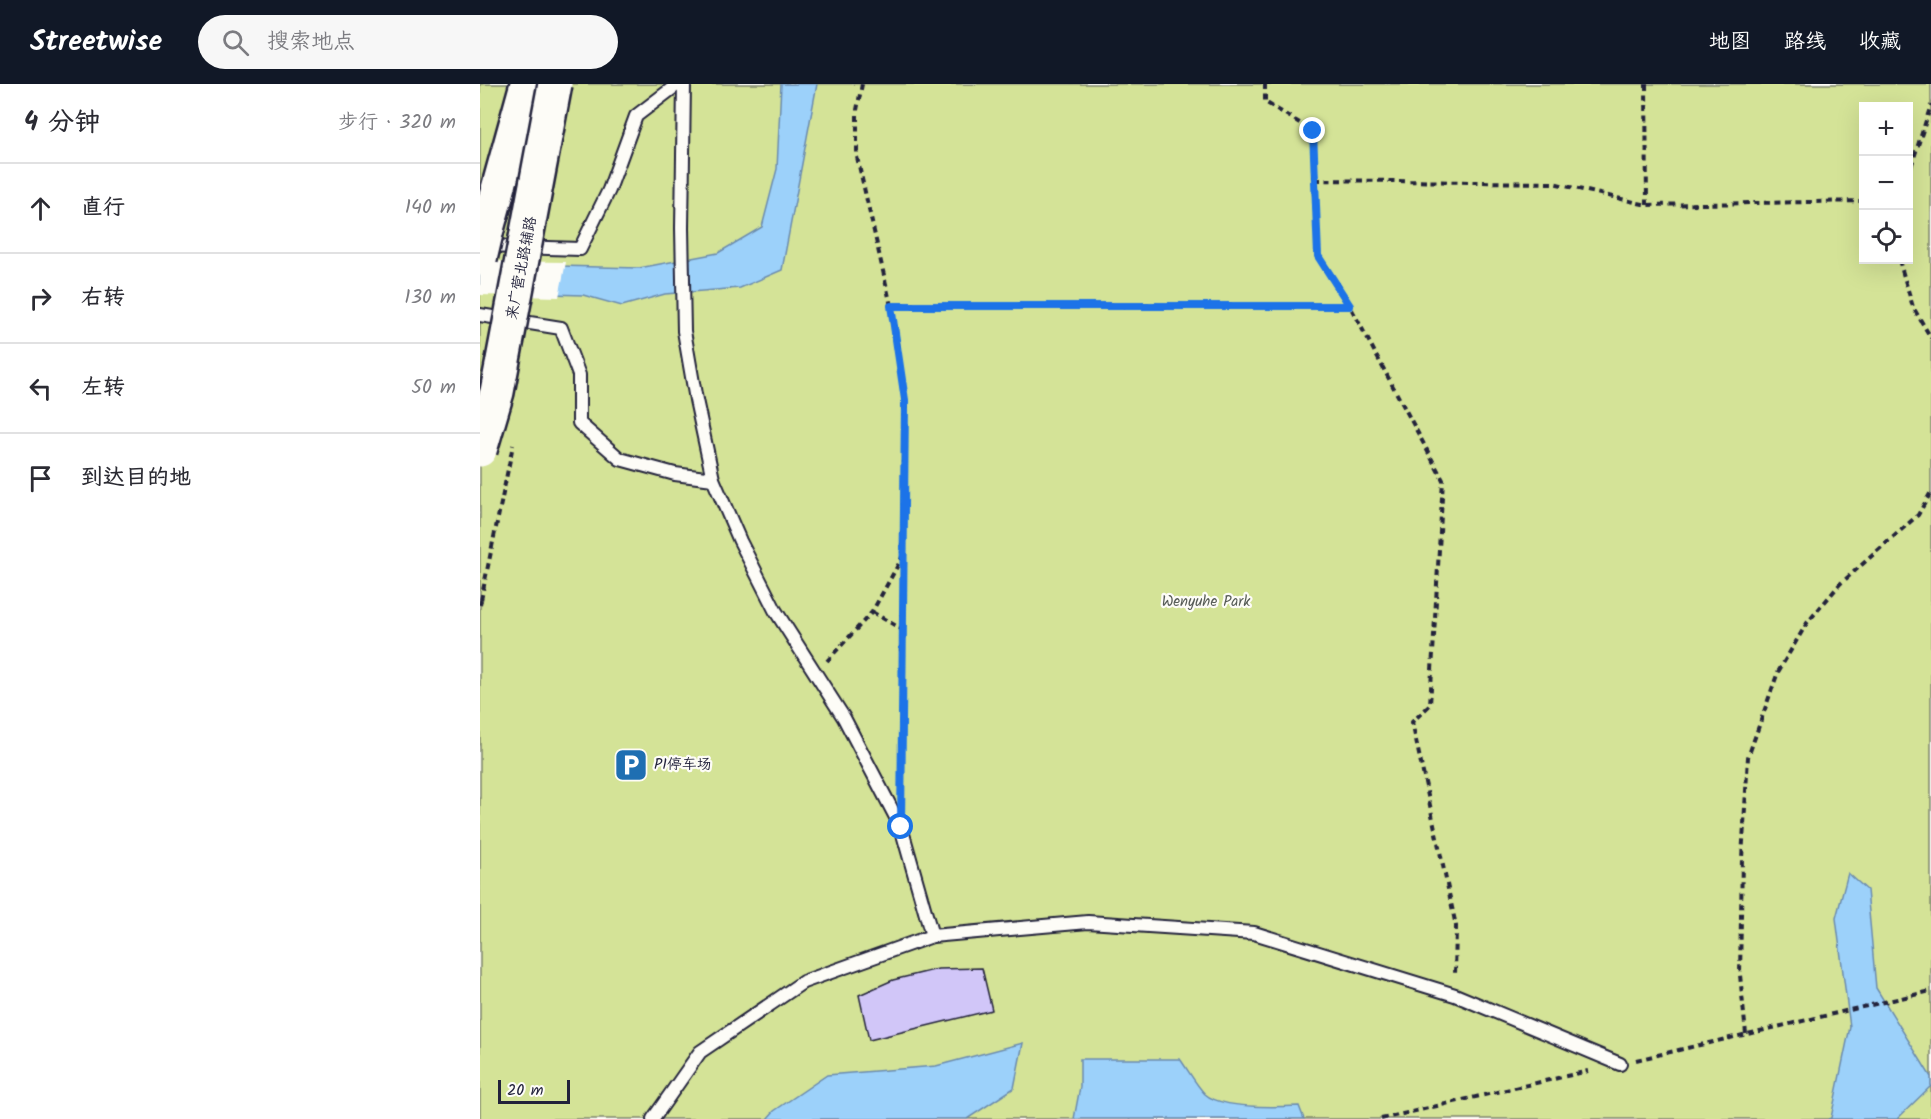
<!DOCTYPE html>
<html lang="zh">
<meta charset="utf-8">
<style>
:root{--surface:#fff;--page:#f7f7f7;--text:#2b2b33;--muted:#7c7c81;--line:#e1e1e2;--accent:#111827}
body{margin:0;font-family:Kalam,"LXGW WenKai TC",sans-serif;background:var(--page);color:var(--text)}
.controls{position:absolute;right:18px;top:18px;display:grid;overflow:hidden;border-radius:0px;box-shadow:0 6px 24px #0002}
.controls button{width:54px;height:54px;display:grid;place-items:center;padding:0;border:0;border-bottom:2px solid var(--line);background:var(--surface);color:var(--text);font:30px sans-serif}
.scale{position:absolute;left:18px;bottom:15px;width:72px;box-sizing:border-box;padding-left:6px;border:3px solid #22223b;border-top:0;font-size:16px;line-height:21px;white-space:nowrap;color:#22223b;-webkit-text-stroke:4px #fdfcf7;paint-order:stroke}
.stop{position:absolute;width:18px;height:18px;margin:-14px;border:4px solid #1a73e8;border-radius:50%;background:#fff}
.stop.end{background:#1a73e8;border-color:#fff;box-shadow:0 2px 6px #0008}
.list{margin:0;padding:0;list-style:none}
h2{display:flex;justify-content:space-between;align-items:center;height:78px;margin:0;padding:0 24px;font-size:26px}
h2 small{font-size:20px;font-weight:400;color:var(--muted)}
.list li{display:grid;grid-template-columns:39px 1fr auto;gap:18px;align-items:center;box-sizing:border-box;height:90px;padding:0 24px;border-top:2px solid var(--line)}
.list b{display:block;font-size:22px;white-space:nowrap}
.list em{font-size:20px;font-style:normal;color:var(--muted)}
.icon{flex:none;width:33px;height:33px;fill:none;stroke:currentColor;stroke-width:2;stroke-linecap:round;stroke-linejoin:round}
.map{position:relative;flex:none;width:1451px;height:1035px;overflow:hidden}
header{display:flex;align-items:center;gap:36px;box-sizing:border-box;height:84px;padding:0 30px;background:var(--accent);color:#fff}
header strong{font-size:28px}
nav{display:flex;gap:33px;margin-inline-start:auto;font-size:21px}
.search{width:420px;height:54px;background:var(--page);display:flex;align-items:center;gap:15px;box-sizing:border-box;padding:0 21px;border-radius:33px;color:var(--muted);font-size:22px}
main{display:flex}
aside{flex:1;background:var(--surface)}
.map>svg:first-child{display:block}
.green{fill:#d4e397;stroke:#7b8269;stroke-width:1.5;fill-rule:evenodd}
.water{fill:#9cd1fa;stroke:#6b8bae;stroke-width:1.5}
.pier{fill:#fdfcf7}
.building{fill:#d1c6f8;stroke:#22223b;stroke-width:1.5}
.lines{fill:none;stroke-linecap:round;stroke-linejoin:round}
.lane-casing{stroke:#22223b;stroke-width:16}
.secondary-casing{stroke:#22223b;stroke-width:38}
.path{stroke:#22223b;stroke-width:4;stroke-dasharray:6 4.5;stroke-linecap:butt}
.lane{stroke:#fdfcf7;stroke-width:12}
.secondary{stroke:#fdfcf7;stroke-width:33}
.secondary-bridge-casing{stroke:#22223b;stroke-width:38;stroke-linecap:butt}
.path-bridge{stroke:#22223b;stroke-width:4;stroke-dasharray:6 4.5;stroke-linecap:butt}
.secondary-bridge{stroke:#fdfcf7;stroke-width:33}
.route{stroke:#1a73e8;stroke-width:8}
.labels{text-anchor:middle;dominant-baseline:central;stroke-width:4.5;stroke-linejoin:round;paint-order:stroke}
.street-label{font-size:15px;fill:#22223b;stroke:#fdfcf7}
.park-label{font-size:15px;fill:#575c57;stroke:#fdfcf7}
.poi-label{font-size:15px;fill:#22223b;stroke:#fdfcf7;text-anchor:start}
</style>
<header>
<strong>Streetwise</strong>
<div class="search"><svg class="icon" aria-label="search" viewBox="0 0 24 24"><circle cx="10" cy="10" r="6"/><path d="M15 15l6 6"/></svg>搜索地点</div>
<nav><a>地图</a><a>路线</a><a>收藏</a></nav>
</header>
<main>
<aside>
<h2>4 分钟<small>步行 · 320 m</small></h2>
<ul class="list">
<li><svg class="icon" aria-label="ahead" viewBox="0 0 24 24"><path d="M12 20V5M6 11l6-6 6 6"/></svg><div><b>直行</b></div><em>140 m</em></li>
<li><svg class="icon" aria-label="right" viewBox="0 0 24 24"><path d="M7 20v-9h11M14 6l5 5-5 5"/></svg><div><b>右转</b></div><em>130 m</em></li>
<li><svg class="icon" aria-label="left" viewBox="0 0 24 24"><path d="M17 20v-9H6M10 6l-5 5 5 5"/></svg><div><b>左转</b></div><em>50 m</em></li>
<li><svg class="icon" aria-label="arrive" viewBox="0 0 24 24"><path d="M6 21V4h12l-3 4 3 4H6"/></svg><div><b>到达目的地</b></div></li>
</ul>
</aside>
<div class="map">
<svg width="1451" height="1035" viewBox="0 0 1451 1035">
<rect width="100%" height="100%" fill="#fdfcf7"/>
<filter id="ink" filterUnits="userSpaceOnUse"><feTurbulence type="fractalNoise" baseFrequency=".0167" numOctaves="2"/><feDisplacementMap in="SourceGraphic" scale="12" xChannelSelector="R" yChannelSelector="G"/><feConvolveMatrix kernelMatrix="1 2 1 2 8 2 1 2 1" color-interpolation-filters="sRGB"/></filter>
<g filter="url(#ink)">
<!-- green -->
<path class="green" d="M0,0H1451V1035H0ZM1384,22H1428V176H1384Z"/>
<!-- water -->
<g class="water">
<polygon points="301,0 337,0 302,186 260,204 185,210 142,222 103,211 0,208 0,180 159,184 238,169 282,143 297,85"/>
<polygon points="1368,789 1387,806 1396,904 1451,993 1451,1002 1417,1035 1348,1035 1351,1034 1370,943 1356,834"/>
<polygon points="543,959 534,1004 487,1035 287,1035 294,1027 347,991 456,982"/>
<path d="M600,975H700C708,986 716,1001 725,1010C741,1025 798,1023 819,1022L824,1035H594L600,1003Z"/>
</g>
<!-- pier -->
<polygon class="pier" points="0,177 86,178 79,213 0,211"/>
<!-- building -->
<polygon class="building" points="502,884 512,926 389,956 379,911 413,896 458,885"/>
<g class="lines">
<defs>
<g id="lane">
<polyline points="204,0 202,144 204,247 216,316 233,395 260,457 295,526 364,634 421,743 452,852"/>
<polyline points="4,162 100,165 129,106 156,32 198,0"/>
<polyline points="0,231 81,244 99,291 99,339 140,375 195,390 233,395"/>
<polyline points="173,1035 220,968 323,898 452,852 608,838 774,849 975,911 1140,980"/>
</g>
<polyline id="secondary" points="7,145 47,0"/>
</defs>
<!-- lane casing -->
<use href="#lane" class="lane-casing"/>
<!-- secondary casing -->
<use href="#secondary" class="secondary-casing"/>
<!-- path -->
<g class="path">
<polyline points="382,0 377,26 377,73 411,222 425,316 421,703"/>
<polyline points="785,0 785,18 833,47 838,172 870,222 963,396 950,621 932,638 976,842 975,892"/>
<polyline points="1166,0 1167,121"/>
<polyline points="1428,92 1451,21"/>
<polyline points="835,96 1073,99 1167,121 1384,117"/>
<polyline points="1419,176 1433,223 1451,254"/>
<polyline points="411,222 869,222"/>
<polyline points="0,521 1,516"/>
<polyline points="392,528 423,546"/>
<polyline points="347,577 392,528 423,472"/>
<polyline points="1266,950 1260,891 1262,774 1268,673 1298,588 1327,539 1360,500 1438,431 1451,408"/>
<polyline points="1156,976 1451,907"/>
<polyline points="901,1035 1108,987"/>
</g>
<!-- lane -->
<use href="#lane" class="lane"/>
<!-- secondary -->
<use href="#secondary" class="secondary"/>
<defs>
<g id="secondary-bridge">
<polyline points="0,175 7,145"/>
<polyline points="0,366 17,308 75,0"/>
</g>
</defs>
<!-- secondary-bridge casing -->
<use href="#secondary-bridge" class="secondary-bridge-casing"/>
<!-- path-bridge -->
<polyline class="path-bridge" points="1,516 33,361"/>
<!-- secondary-bridge -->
<use href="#secondary-bridge" class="secondary-bridge"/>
</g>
</g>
<g class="lines" filter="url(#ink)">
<!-- route -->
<polyline class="route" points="421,743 425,316 411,222 870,222 838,172 833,47"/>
</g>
<!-- icons -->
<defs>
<symbol id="parking-square" viewBox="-11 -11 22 22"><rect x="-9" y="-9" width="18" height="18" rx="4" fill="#1f6fb2" stroke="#fdfcf7"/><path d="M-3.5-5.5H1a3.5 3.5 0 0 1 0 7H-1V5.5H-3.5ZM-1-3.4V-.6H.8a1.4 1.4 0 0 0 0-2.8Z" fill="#fff"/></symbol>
</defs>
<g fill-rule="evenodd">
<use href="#parking-square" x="132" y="662" width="38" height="38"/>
</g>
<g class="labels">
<!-- street labels -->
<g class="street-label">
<text transform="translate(42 184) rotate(-79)">来广营北路辅路</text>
</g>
<!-- park labels -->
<g class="park-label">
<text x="726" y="518">Wenyuhe Park</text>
</g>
<!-- poi labels -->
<g class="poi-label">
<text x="174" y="681">P1停车场</text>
</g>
</g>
</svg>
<div class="controls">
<button>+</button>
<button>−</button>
<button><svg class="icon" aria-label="locate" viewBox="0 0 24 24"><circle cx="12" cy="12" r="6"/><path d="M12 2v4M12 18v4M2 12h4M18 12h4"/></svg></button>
</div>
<div class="scale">20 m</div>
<div class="stop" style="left:421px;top:743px"></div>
<div class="stop end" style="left:833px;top:47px"></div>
</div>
</main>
